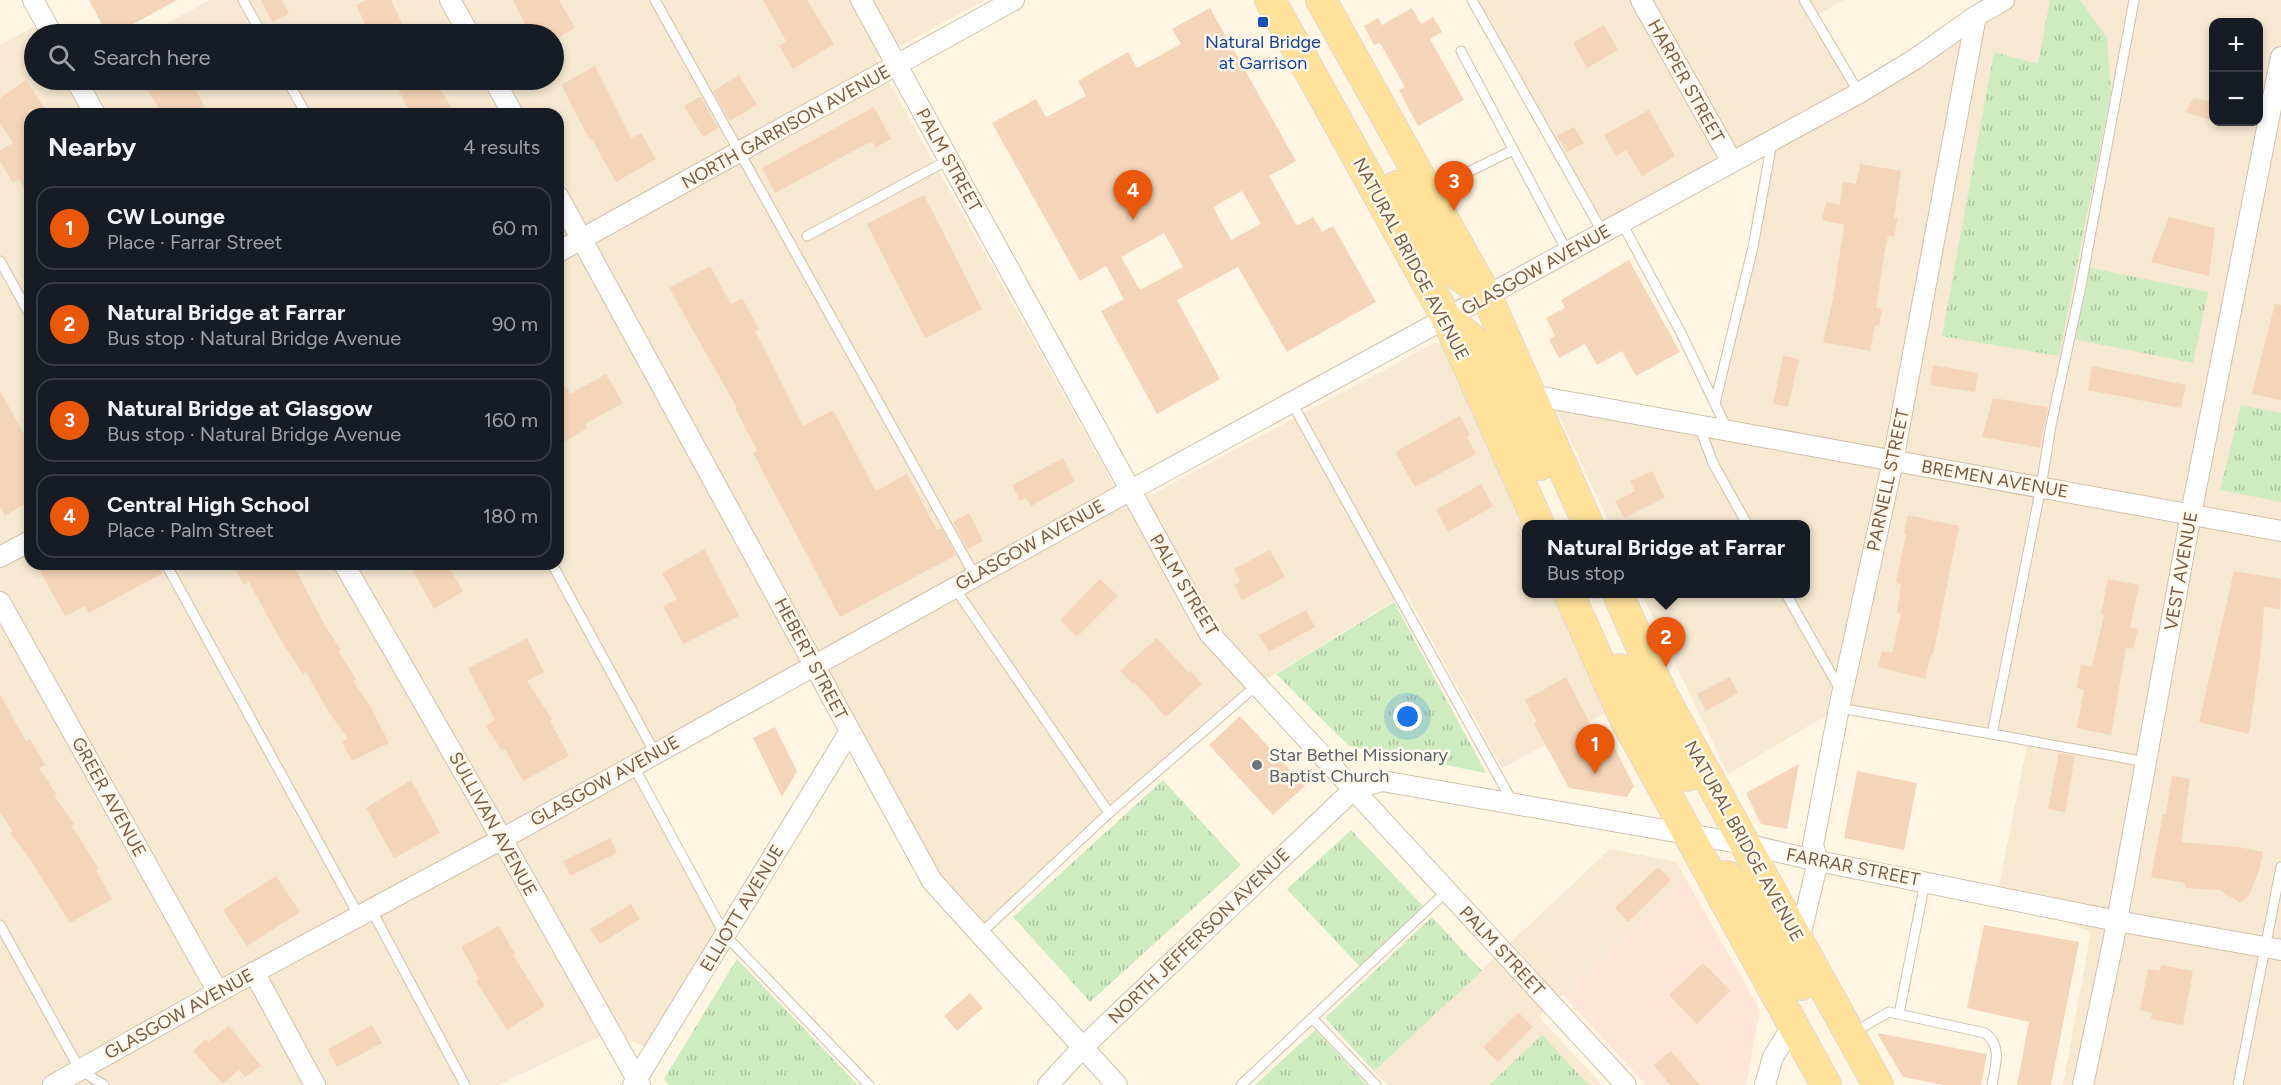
<!DOCTYPE html>
<meta charset="utf-8">
<style>
:root{--surface:#171b24;--page:#20242c;--text:#f1f3f6;--muted:#9ea1a6;--line:#363941;--accent:#ea580c}
body{margin:0;font-family:Figtree,sans-serif;background:var(--page);color:var(--text)}
.controls{position:absolute;right:18px;top:18px;display:grid;overflow:hidden;border-radius:12px;box-shadow:0 3px 9px #0003}
.controls button{width:54px;height:54px;display:grid;place-items:center;padding:0;border:0;border-bottom:2px solid var(--line);background:var(--surface);color:var(--text);font:30px sans-serif}
.you{position:absolute;left:1408px;top:717px;width:21px;height:21px;margin:-15px;border:4px solid #fff;border-radius:50%;background:#1a73e8;box-shadow:0 0 0 9px #1a73e833}
.badge{display:grid;place-items:center;width:39px;height:39px;border-radius:50%;background:var(--accent);color:#fff;font-size:20px;font-weight:700}
.pin{position:absolute;translate:-50% -50px;filter:drop-shadow(0 2px 3px #0008)}
.pin::after{content:'';position:absolute;top:32px;width:21px;height:18px;background:inherit;clip-path:polygon(0 0,100% 0,50% 100%)}
.popup{position:absolute;left:1522px;top:520px;width:288px;height:78px;box-sizing:border-box;display:grid;place-content:center;border-radius:12px;background:var(--surface);filter:drop-shadow(0 2px 4px #0005);font-size:20px;white-space:nowrap;color:var(--muted)}
.popup b{font-size:22px;color:var(--text)}
.popup::after{content:'';position:absolute;left:50%;top:100%;margin-left:-12px;border:12px solid transparent;border-top-color:var(--surface)}
.list{margin:0;padding:0;list-style:none}
h2{display:flex;justify-content:space-between;align-items:center;height:78px;margin:0;padding:0 24px;font-size:26px}
h2 small{font-size:20px;font-weight:400;color:var(--muted)}
.list li{display:grid;grid-template-columns:39px 1fr auto;gap:18px;align-items:center;box-sizing:border-box;height:84px;margin:0 12px 12px;padding:0 12px;border:2px solid var(--line);border-radius:18px}
.list b{display:block;font-size:22px;white-space:nowrap}
.list p{margin:0;font-size:20px;white-space:nowrap;color:var(--muted)}
.list em{font-size:20px;font-style:normal;color:var(--muted)}
.icon{flex:none;width:33px;height:33px;fill:none;stroke:currentColor;stroke-width:2;stroke-linecap:round;stroke-linejoin:round}
.map{position:relative;flex:none;width:2281px;height:1085px;overflow:hidden}
.search{position:absolute;background:var(--surface);box-shadow:0 3px 9px #0003;left:24px;top:24px;width:540px;height:66px;display:flex;align-items:center;gap:15px;box-sizing:border-box;padding:0 21px;border-radius:33px;color:var(--muted);font-size:22px}
.panel{position:absolute;background:var(--surface);box-shadow:0 3px 9px #0003;left:24px;top:108px;width:540px;height:462px;border-radius:18px}
.map>svg:first-child{display:block}
.residential{fill:#f6e8d1;fill-rule:evenodd}
.commercial{fill:#ffe5d6}
.grass{fill:url(#grass-tufts)}
.building{fill:#f5d5b9;fill-rule:evenodd}
.lines{fill:none;stroke-linecap:round;stroke-linejoin:round}
.service-casing{stroke:#d2c0ab;stroke-width:11}
.minor-casing{stroke:#d2c0ab;stroke-width:22}
.primary-casing{stroke:#dfd8d3;stroke-width:32}
.service{stroke:#fff;stroke-width:9}
.minor{stroke:#fff;stroke-width:20}
.primary{stroke:#ffe199;stroke-width:30}
.transit-dot{fill:#1a4fb4;stroke:#fff9eb;stroke-width:2}
.worship-dot{fill:#6b7280;stroke:#fff9eb;stroke-width:2}
.labels{text-anchor:middle;dominant-baseline:central;stroke-width:5;stroke-linejoin:round;paint-order:stroke}
.transit-label{font-size:18px;fill:#164399;stroke:#fff9eb}
.street-label{font-size:18px;fill:#785c47;stroke:#fff9eb}
.worship-label{font-size:18px;fill:#5b616d;stroke:#fff9eb;text-anchor:start}
</style>
<div class="map">
<svg width="2281" height="1085" viewBox="0 0 2281 1085">
<defs>
<pattern id="grass-tufts" width="24" height="20" patternUnits="userSpaceOnUse" patternTransform="scale(1.5)"><rect width="24" height="20" fill="#cfecc1"/><path d="M3 7l-1-3M5 7V3M7 7l1-3M15 17l-1-3M17 17v-4M19 17l1-3" fill="none" stroke="#adc29f"/></pattern>
</defs>
<rect width="100%" height="100%" fill="#fef5e3"/>
<!-- residential -->
<g class="residential">
<path d="M210,0H985L876,59L1127,508L1434,343L1443,344L1526,528V594H1555L1606,713L1502,768L1406,593L1257,685L980,934L932,881L814,664L633,765L725,935L654,1050L609,1032L498,1085H0V45L44,21L52,34H34V80H554V34H147ZM30,114H558V564H30Z"/>
<path d="M1472,0H1844L1814,17L1857,88L2006,0H2281V1085H2063L2091,932L1997,896L2028,741L1839,708L1728,774L1642,594H1806V524H1610L1551,399L1727,431L1715,403L1772,141L1603,233ZM2214,22H2258V122H2214Z"/>
<polygon points="1610,849 1677,862 1686,879 1539,1017 1602,1085 1388,1085 1374,1071"/>
</g>
<!-- commercial -->
<polygon class="commercial" points="1686,879 1760,1010 1746,1085 1646,1085 1563,995"/>
<!-- grass -->
<g class="grass">
<polygon points="2050,0 2080,0 2107,38 2111,93 2059,356 1942,336 1994,52 2038,64"/>
<polygon points="2087,267 2208,292 2193,363 2073,339"/>
<polygon points="2241,405 2281,413 2281,502 2220,490"/>
<polygon points="1394,602 1486,773 1349,746 1276,674"/>
<polygon points="1163,780 1241,865 1090,1002 1013,917"/>
<polygon points="1351,830 1425,908 1360,967 1287,889"/>
<polygon points="1432,917 1482,971 1374,1071 1325,1018"/>
<polygon points="737,959 858,1085 669,1085 664,1079"/>
<polygon points="1315,1030 1367,1085 1255,1085"/>
<polygon points="1542,1035 1589,1085 1489,1085"/>
</g>
<!-- building -->
<g class="building">
<polygon points="89,0 177,0 115,34 107,34"/>
<polygon points="261,0 282,0 289,14 272,22"/>
<polygon points="367,0 391,0 407,34 370,34 356,5"/>
<polygon points="513,0 559,0 575,28 554,40 554,34 530,34"/>
<polygon points="763,0 807,0 834,44 793,69 779,46 786,41"/>
<path d="M1210,8L1296,161L1269,176L1297,226L1313,217L1322,232L1333,226L1376,302L1287,352L1238,267L1177,300L1220,379L1157,414L1101,311L1124,299L1106,266L1080,281L992,123L1036,99L1046,117L1086,96L1078,81L1128,52L1137,68L1181,44L1172,29ZM1242,191L1261,224L1231,240L1213,207ZM1164,233L1183,267L1140,290L1121,257Z"/>
<polygon points="1412,8 1421,24 1433,17 1442,32 1430,39 1464,100 1418,126 1399,90 1405,87 1380,43 1374,45 1364,26 1378,18 1382,25"/>
<polygon points="1604,25 1618,50 1587,68 1573,43"/>
<polygon points="595,66 631,138 641,133 656,159 616,182 592,139 590,140 561,85"/>
<polygon points="739,75 757,105 730,121 713,91"/>
<polygon points="26,80 46,110 40,114 30,114 30,199 19,179 13,183 0,161 0,150 13,143 0,123 0,98"/>
<polygon points="142,80 190,80 209,114 162,114"/>
<polygon points="393,80 435,80 455,114 411,114"/>
<polygon points="699,97 701,97 718,128 703,137 684,106"/>
<polygon points="2194,98 2214,102 2214,121 2185,112"/>
<polygon points="874,107 891,139 875,148 872,141 775,193 762,168"/>
<polygon points="1649,110 1675,156 1642,176 1626,150 1616,156 1604,135"/>
<polygon points="1574,127 1584,143 1567,152 1557,136"/>
<polygon points="1860,164 1901,171 1894,217 1898,218 1894,237 1888,235 1884,256 1876,308 1882,309 1879,326 1875,325 1870,351 1823,342 1833,299 1844,225 1822,220 1826,202 1840,205 1843,182 1856,184"/>
<polygon points="924,195 982,309 925,338 867,224"/>
<polygon points="2169,217 2215,228 2209,276 2151,262"/>
<polygon points="1629,260 1680,352 1636,376 1622,351 1597,365 1585,344 1559,358 1549,339 1555,336 1546,318 1565,308 1561,300"/>
<polygon points="710,266 731,304 742,298 759,329 755,331 803,426 833,410 876,491 907,474 937,530 941,528 956,555 840,617 753,453 757,450 735,408 737,408 669,288"/>
<polygon points="2275,304 2281,305 2281,400 2252,394"/>
<polygon points="1783,356 1799,359 1788,407 1773,404"/>
<polygon points="1933,365 1978,373 1975,392 1930,385"/>
<polygon points="2092,366 2186,385 2181,408 2088,390"/>
<polygon points="558,374 570,394 606,374 623,403 585,424 588,428 564,442 558,432"/>
<polygon points="0,391 25,436 30,434 30,501 5,516 0,507"/>
<polygon points="1993,398 2048,407 2040,448 1982,437"/>
<polygon points="1460,416 1470,435 1467,437 1476,454 1415,487 1395,452"/>
<polygon points="1063,458 1075,481 1031,506 1026,498 1020,501 1012,485"/>
<polygon points="1652,471 1665,498 1624,518 1615,501 1635,491 1630,481"/>
<polygon points="1481,484 1493,506 1448,532 1436,510"/>
<polygon points="969,513 983,541 968,549 953,522"/>
<polygon points="1908,515 1959,526 1933,655 1931,655 1925,679 1878,667 1882,651 1892,653 1901,614 1897,613 1901,584 1896,583 1906,534 1904,533"/>
<polygon points="704,549 739,616 683,644 663,606 677,599 662,573"/>
<polygon points="1270,550 1285,577 1242,600 1234,585 1240,581 1234,569"/>
<polygon points="53,564 159,564 163,573 89,613 85,606 65,616 40,571"/>
<polygon points="232,564 293,564 325,626 341,650 339,652 356,679 353,681 370,706 389,743 352,761 342,741 348,739 328,711 306,672 303,674 280,639 249,582 244,585"/>
<polygon points="409,564 447,564 463,591 434,609"/>
<polygon points="2234,571 2281,579 2280,609 2264,607 2261,650 2249,734 2199,722"/>
<polygon points="1100,579 1118,596 1077,637 1060,620"/>
<polygon points="2108,579 2139,585 2130,627 2138,629 2133,649 2126,647 2111,735 2077,728 2084,690 2077,688 2081,665 2092,667 2104,615 2101,614"/>
<polygon points="1306,610 1315,627 1269,652 1259,635"/>
<polygon points="527,638 544,672 527,681 552,719 550,721 569,756 523,781 505,749 502,751 486,726 495,720 468,668"/>
<polygon points="1157,638 1189,673 1191,671 1202,684 1166,717 1134,682 1133,684 1120,671"/>
<polygon points="1566,677 1598,739 1607,733 1634,786 1627,797 1569,788 1534,724 1537,722 1525,700"/>
<polygon points="1730,677 1738,693 1706,711 1697,694"/>
<polygon points="0,694 26,741 30,739 45,765 39,768 57,795 54,796 74,824 72,826 98,868 96,870 112,899 70,923 28,856 10,833 13,832 0,812"/>
<polygon points="1240,716 1305,786 1273,815 1209,745"/>
<polygon points="775,727 797,771 782,797 753,738"/>
<polygon points="2059,753 2075,756 2065,812 2048,809"/>
<polygon points="1799,764 1787,829 1761,824 1746,793"/>
<polygon points="1857,771 1917,783 1904,850 1844,838"/>
<polygon points="2172,776 2190,779 2181,842 2239,847 2263,852 2259,871 2249,895 2240,903 2220,890 2185,888 2185,883 2151,877 2163,814 2166,814"/>
<polygon points="411,780 440,833 394,858 366,808"/>
<polygon points="610,838 617,853 570,876 563,861"/>
<polygon points="1658,867 1671,880 1628,922 1615,908"/>
<polygon points="276,876 300,912 247,946 223,910"/>
<polygon points="631,904 640,919 600,944 590,929"/>
<polygon points="1984,925 2079,942 2051,1085 2017,1085 2029,1022 1967,1008"/>
<polygon points="499,926 515,954 513,955 545,1006 507,1030 476,981 479,979 461,947"/>
<polygon points="1703,963 1730,991 1697,1024 1669,995"/>
<polygon points="2161,965 2193,971 2183,1025 2151,1019 2152,1013 2140,1010 2148,969 2160,971"/>
<polygon points="970,993 983,1008 957,1031 944,1016"/>
<polygon points="1518,1012 1533,1027 1498,1062 1483,1047"/>
<polygon points="372,1025 382,1043 337,1067 328,1049"/>
<polygon points="229,1026 261,1066 245,1077 239,1069 223,1084 193,1051 206,1039 208,1042"/>
<polygon points="1877,1033 1987,1054 1981,1085 1944,1085 1903,1077"/>
<polygon points="1671,1051 1700,1085 1670,1085 1654,1065"/>
</g>
<g class="lines">
<defs>
<g id="service">
<polyline points="243,0 262,34"/>
<polyline points="655,0 975,576"/>
<polyline points="1472,0 1603,233"/>
<polyline points="1804,0 1859,93"/>
<polyline points="2134,0 2080,291 2051,425 2041,487 1992,734 2146,762"/>
<polyline points="1461,51 1568,253"/>
<polyline points="287,80 306,114"/>
<polyline points="1432,190 1513,150"/>
<polyline points="1622,223 1681,333 1727,429"/>
<polyline points="807,236 948,160"/>
<polyline points="0,261 30,315"/>
<polyline points="1292,403 1513,803"/>
<polyline points="1715,403 1753,247 1772,142"/>
<polyline points="1699,426 1713,463 1747,524"/>
<polyline points="166,564 359,916"/>
<polyline points="552,564 655,753"/>
<polyline points="954,587 1109,813"/>
<polyline points="1786,594 1841,691"/>
<polyline points="1839,708 1992,734"/>
<polyline points="633,765 725,935 869,1085"/>
<polyline points="371,909 465,1085"/>
<polyline points="0,925 80,1070 104,1085"/>
<polyline points="980,934 1109,813 1257,685"/>
<polyline points="1899,1014 1925,882"/>
<polyline points="1312,1018 1376,1085"/>
<path d="M1854,1032L1889,1012L1985,1033C2003,1046 1995,1066 1992,1085"/>
<polyline points="1241,1085 1447,891"/>
<polyline points="2238,1085 2281,867"/>
</g>
<g id="minor">
<polyline points="33,0 52,34"/>
<polyline points="450,0 469,34"/>
<polyline points="861,0 1209,633 1626,1085"/>
<polyline points="1641,0 1732,162"/>
<polyline points="76,80 95,114"/>
<polyline points="494,80 513,114"/>
<polyline points="558,196 932,881 1117,1085"/>
<polyline points="558,252 1014,0"/>
<polyline points="1531,395 2281,531"/>
<polyline points="0,557 30,541"/>
<polyline points="344,564 502,839 640,1085"/>
<polyline points="0,602 218,992"/>
<polyline points="1799,941 1818,861 1813,845 1839,708 1893,461 1976,16"/>
<polyline points="254,972 315,1085"/>
<polyline points="53,1085 218,992 502,839 1129,491 1859,93 1915,59 1976,16 2004,0"/>
<polyline points="633,1085 850,731"/>
<polyline points="1048,1085 1082,1048 1354,789 1382,781 1745,844 1818,861 2117,921 2281,950"/>
<polyline points="1765,1085 1773,1057 1793,1025"/>
<polyline points="2083,1085 2113,943 2191,514 2281,57"/>
</g>
<g id="primary">
<polyline points="1270,0 1447,319 1539,524"/>
<polyline points="1321,0 1487,297 1588,524"/>
<polyline points="1397,186 1440,261 1477,289"/>
<polyline points="1454,324 1487,352 1540,465"/>
<polyline points="1569,594 1624,717 1826,1085"/>
<polyline points="1618,594 1661,692 1878,1085"/>
<polyline points="1620,669 1687,776"/>
<polyline points="1727,876 1759,916 1801,985"/>
</g>
</defs>
<!-- service casing -->
<use href="#service" class="service-casing"/>
<!-- minor casing -->
<use href="#minor" class="minor-casing"/>
<!-- primary casing -->
<use href="#primary" class="primary-casing"/>
<!-- service -->
<use href="#service" class="service"/>
<!-- minor -->
<use href="#minor" class="minor"/>
<!-- primary -->
<use href="#primary" class="primary"/>
</g>
<!-- markers -->
<rect class="transit-dot" x="1257" y="16" width="12" height="12" rx="3"/>
<circle class="worship-dot" cx="1257" cy="765" r="6"/>
<g class="labels">
<!-- transit labels -->
<g class="transit-label">
<text x="1263" y="42">Natural Bridge<tspan x="1263" dy="21">at Garrison</tspan></text>
</g>
<!-- street labels -->
<g class="street-label">
<text transform="translate(1686 81) rotate(61)">HARPER STREET</text>
<text transform="translate(786 127) rotate(-29)">NORTH GARRISON AVENUE</text>
<text transform="translate(949 160) rotate(61)">PALM STREET</text>
<text transform="translate(1411 259) rotate(62)">NATURAL BRIDGE AVENUE</text>
<text transform="translate(1536 270) rotate(-29)">GLASGOW AVENUE</text>
<text transform="translate(1995 479) rotate(10)">BREMEN AVENUE</text>
<text transform="translate(1888 480) rotate(-78)">PARNELL STREET</text>
<text transform="translate(1030 545) rotate(-29)">GLASGOW AVENUE</text>
<text transform="translate(2181 571) rotate(-80)">VEST AVENUE</text>
<text transform="translate(1184 585) rotate(59)">PALM STREET</text>
<text transform="translate(811 659) rotate(62)">HEBERT STREET</text>
<text transform="translate(605 781) rotate(-29)">GLASGOW AVENUE</text>
<text transform="translate(109 797) rotate(61)">GREER AVENUE</text>
<text transform="translate(493 824) rotate(61)">SULLIVAN AVENUE</text>
<text transform="translate(1744 841) rotate(61)">NATURAL BRIDGE AVENUE</text>
<text transform="translate(1853 867) rotate(11)">FARRAR STREET</text>
<text transform="translate(742 908) rotate(-59)">ELLIOTT AVENUE</text>
<text transform="translate(1199 936) rotate(-44)">NORTH JEFFERSON AVENUE</text>
<text transform="translate(1502 951) rotate(47)">PALM STREET</text>
<text transform="translate(179 1014) rotate(-29)">GLASGOW AVENUE</text>
</g>
<!-- worship labels -->
<g class="worship-label">
<text x="1269" y="755">Star Bethel Missionary<tspan x="1269" dy="21">Baptist Church</tspan></text>
</g>
</g>
</svg>
<div class="controls">
<button>+</button>
<button>−</button>
</div>
<div class="you"></div>
<div class="pin badge" style="left:1595px;top:774px">1</div>
<div class="pin badge" style="left:1666px;top:667px">2</div>
<div class="popup"><b>Natural Bridge at Farrar</b>Bus stop</div>
<div class="pin badge" style="left:1454px;top:211px">3</div>
<div class="pin badge" style="left:1133px;top:220px">4</div>
<div class="search"><svg class="icon" aria-label="search" viewBox="0 0 24 24"><circle cx="10" cy="10" r="6"/><path d="M15 15l6 6"/></svg>Search here</div>
<section class="panel">
<h2>Nearby<small>4 results</small></h2>
<ul class="list">
<li><span class="badge">1</span><div><b>CW Lounge</b><p>Place · Farrar Street</p></div><em>60 m</em></li>
<li><span class="badge">2</span><div><b>Natural Bridge at Farrar</b><p>Bus stop · Natural Bridge Avenue</p></div><em>90 m</em></li>
<li><span class="badge">3</span><div><b>Natural Bridge at Glasgow</b><p>Bus stop · Natural Bridge Avenue</p></div><em>160 m</em></li>
<li><span class="badge">4</span><div><b>Central High School</b><p>Place · Palm Street</p></div><em>180 m</em></li>
</ul>
</section>
</div>
